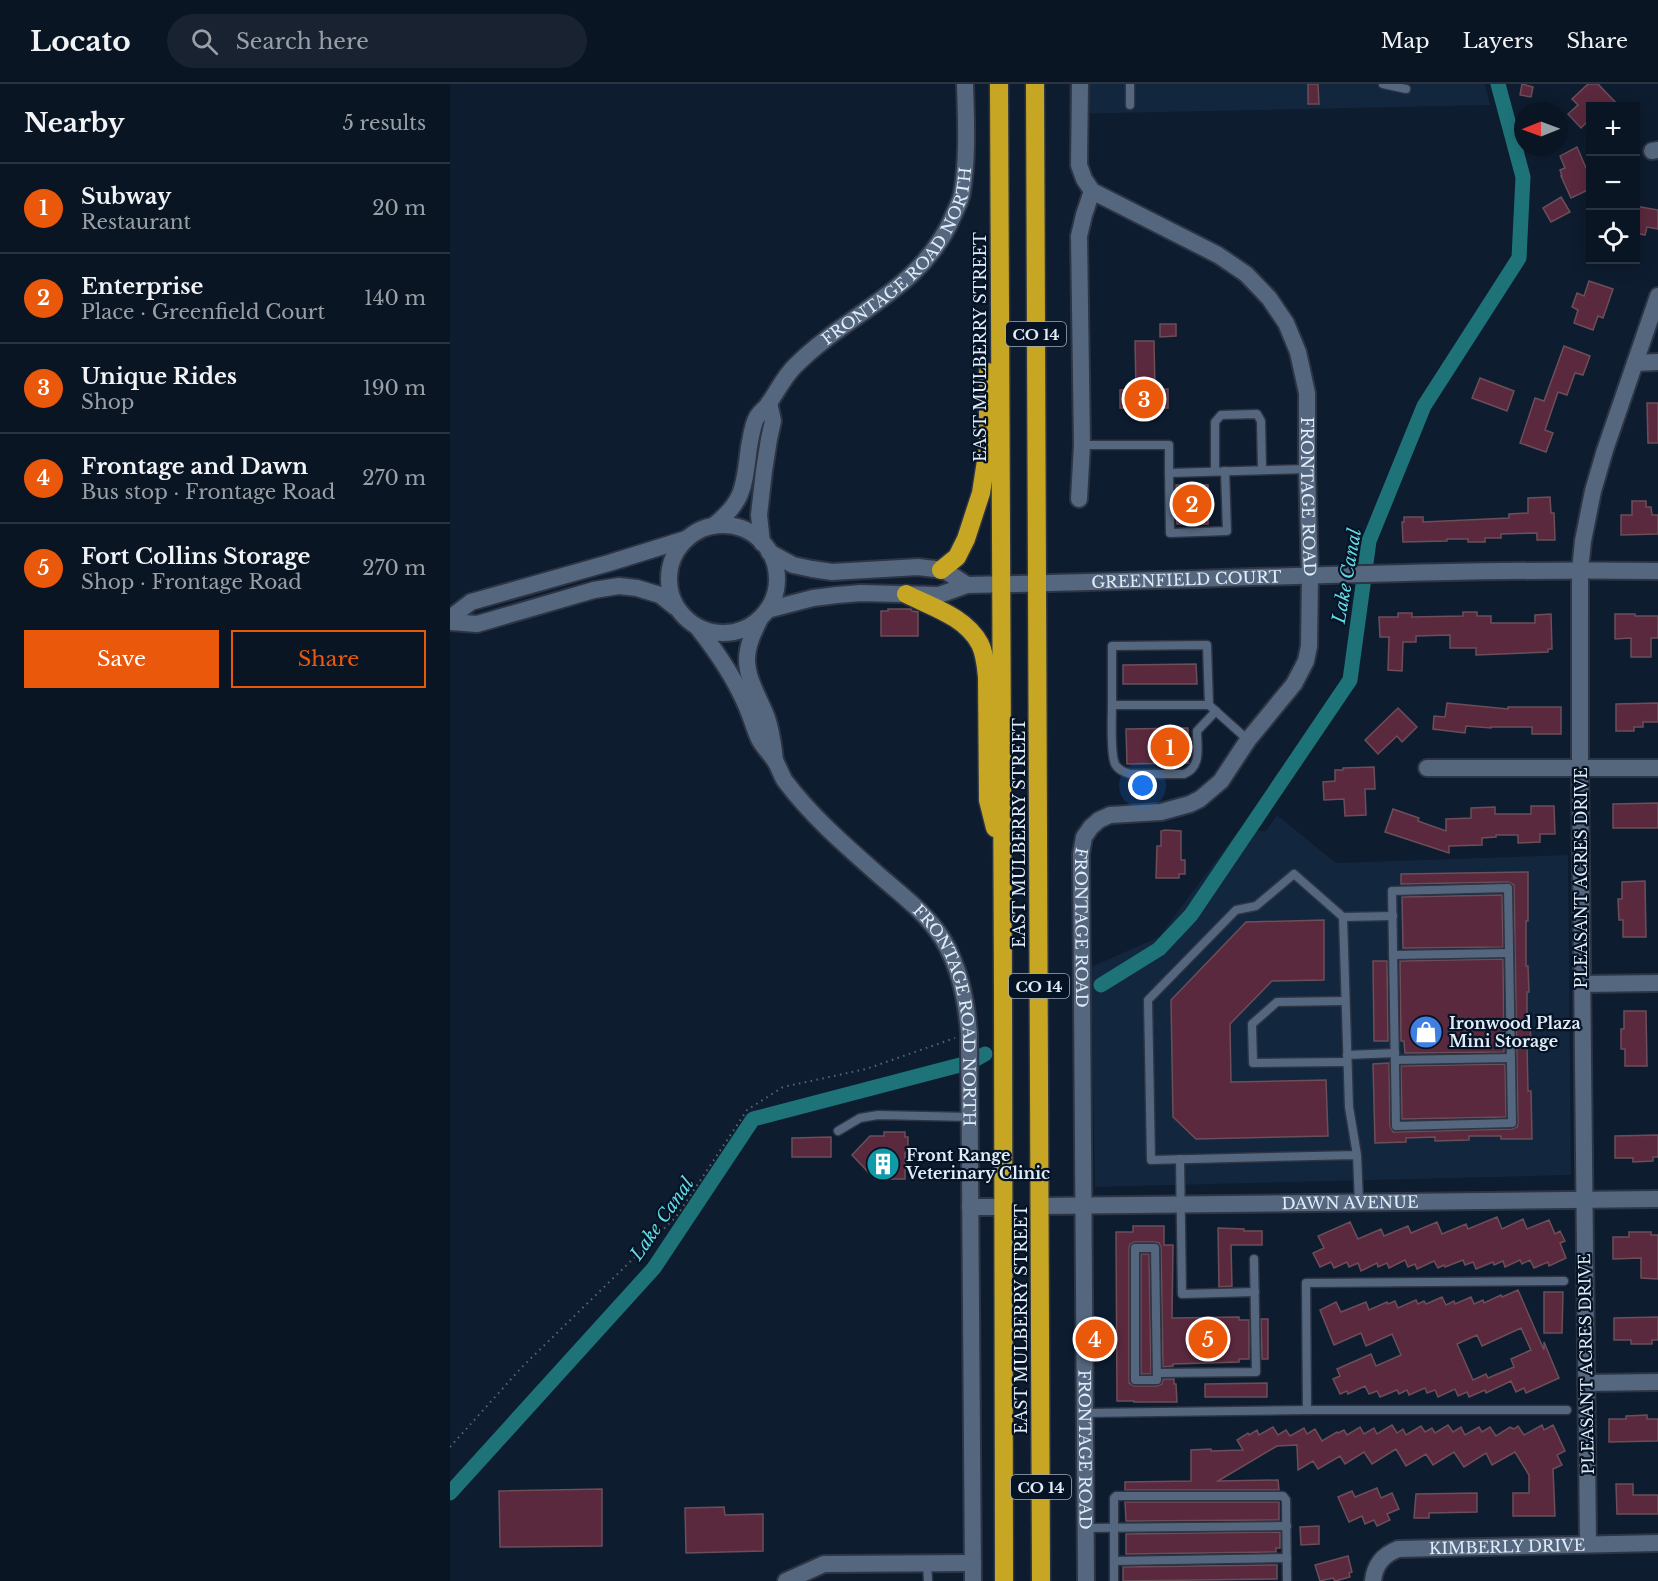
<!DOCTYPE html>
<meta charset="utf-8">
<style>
:root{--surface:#0a1523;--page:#182230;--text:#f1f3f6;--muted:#999fa6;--line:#2a3441;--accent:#ea580c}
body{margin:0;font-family:"Libre Baskerville",serif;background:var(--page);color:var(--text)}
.controls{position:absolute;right:18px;top:18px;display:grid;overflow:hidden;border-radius:0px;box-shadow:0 3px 15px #0003}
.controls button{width:54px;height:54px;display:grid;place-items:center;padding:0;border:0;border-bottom:2px solid var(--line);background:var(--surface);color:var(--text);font:30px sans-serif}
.compass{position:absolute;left:1064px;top:18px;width:54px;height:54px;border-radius:50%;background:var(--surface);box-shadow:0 3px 15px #0003;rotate:269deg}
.you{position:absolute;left:693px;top:702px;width:21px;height:21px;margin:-15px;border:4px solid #fff;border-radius:50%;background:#1a73e8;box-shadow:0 0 0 9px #1a73e833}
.badge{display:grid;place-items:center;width:39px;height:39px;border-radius:50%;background:var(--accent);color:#fff;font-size:20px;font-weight:700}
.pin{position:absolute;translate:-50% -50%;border:3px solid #fff;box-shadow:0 2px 6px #0006}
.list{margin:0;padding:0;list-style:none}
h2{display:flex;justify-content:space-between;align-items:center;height:78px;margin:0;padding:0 24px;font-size:26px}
h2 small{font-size:20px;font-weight:400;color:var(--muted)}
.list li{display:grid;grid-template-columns:39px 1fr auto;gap:18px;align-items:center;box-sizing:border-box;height:90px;padding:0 24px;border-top:2px solid var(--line)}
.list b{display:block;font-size:22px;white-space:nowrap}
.list p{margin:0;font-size:20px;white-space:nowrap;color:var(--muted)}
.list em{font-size:20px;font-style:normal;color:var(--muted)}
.actions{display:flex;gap:12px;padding:18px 24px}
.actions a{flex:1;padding:14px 0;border:2px solid var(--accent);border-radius:0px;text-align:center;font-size:21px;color:var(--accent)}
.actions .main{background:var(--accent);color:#fff}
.icon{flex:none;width:33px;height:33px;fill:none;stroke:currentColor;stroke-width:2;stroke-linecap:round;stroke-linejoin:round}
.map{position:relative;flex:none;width:1208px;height:1497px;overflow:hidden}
header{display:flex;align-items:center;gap:36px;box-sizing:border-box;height:84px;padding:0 30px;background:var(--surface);border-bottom:2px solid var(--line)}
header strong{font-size:28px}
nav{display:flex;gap:33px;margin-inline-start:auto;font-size:21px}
.search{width:420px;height:54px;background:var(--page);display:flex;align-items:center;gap:15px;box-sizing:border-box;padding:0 21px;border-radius:33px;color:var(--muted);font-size:22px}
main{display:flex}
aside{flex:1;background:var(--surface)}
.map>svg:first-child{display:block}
.built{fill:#12263d}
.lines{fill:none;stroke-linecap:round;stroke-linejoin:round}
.canal{stroke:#1e7379;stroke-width:15}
.building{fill:#5b293d;stroke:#6c4e59;stroke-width:1.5;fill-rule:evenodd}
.lane-casing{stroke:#2d3444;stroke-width:11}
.street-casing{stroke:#2d3444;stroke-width:20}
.highway-casing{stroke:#2d3444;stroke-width:21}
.path{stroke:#596778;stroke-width:2;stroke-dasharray:1.5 4.5;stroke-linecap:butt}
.lane{stroke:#55677e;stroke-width:8}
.street{stroke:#55677e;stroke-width:16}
.highway{stroke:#c7a623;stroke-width:18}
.labels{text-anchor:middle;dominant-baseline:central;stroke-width:4.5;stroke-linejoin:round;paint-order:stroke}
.shield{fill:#051325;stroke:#9fabb9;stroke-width:1.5}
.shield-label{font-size:15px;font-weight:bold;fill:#e1ecf9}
.street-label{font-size:16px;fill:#e1ecf9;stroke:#051325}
.poi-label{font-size:16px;font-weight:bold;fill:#e1ecf9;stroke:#051325;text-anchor:start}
.water-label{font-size:18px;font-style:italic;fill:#64dbe4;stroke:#051325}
</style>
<header>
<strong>Locato</strong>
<div class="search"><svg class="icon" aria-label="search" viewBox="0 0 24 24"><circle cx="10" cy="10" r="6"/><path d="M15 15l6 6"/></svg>Search here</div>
<nav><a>Map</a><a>Layers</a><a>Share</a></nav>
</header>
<main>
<aside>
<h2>Nearby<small>5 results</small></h2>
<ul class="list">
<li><span class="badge">1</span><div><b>Subway</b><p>Restaurant</p></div><em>20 m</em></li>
<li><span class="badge">2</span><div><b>Enterprise</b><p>Place · Greenfield Court</p></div><em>140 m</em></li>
<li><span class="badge">3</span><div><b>Unique Rides</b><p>Shop</p></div><em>190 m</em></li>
<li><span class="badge">4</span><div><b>Frontage and Dawn</b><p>Bus stop · Frontage Road</p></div><em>270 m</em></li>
<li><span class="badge">5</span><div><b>Fort Collins Storage</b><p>Shop · Frontage Road</p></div><em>270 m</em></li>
</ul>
<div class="actions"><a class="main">Save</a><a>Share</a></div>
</aside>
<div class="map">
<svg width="1208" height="1497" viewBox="0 0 1208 1497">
<rect width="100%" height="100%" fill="#0d1c2f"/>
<!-- built -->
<g class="built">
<polygon points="619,0 1035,0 1040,21 619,30"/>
<polygon points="827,731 886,779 1118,771 1121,1091 645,1103 641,883 709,853 788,747 816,747"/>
</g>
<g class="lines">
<!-- canal -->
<g class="canal">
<polyline points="651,901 709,865 741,831 900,596 919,457 974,322 1069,174 1073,93 1048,0"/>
<polyline points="526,975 535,970"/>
<polyline points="0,1409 204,1184 303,1035 510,981"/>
</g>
</g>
<!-- building -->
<g class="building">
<polygon points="858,0 868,0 869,20 858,20"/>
<polygon points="1072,0 1083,3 1081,13 1070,11"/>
<polygon points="1138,0 1148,0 1169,22 1140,22 1140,35 1131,44 1118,30 1128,21 1122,15"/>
<polygon points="1127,63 1136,84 1140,82 1140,105 1121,114 1111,92 1112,92 1110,86 1115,84 1110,72"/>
<polygon points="1111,113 1120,128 1101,138 1093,124"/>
<polygon points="1185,122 1208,126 1208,145 1197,143 1195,151 1185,149"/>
<polygon points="1139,197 1163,205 1153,234 1148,232 1143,246 1124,239 1128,226 1122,223 1127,209 1134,212"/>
<polygon points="710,240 726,240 726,252 710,253"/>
<polygon points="685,257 704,257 705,306 718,305 718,324 702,324 702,329 689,329 688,324 670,324 670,306 686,306"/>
<polygon points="1114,262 1140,272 1133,291 1125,289 1117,311 1108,308 1095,346 1103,349 1096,368 1070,359 1085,314 1094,317"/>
<polygon points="1030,294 1064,307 1057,327 1022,314"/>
<polygon points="1197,319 1208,319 1208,359 1198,359"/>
<polygon points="726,401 758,401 758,440 727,440"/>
<polygon points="1100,413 1101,429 1104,429 1105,456 1087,456 1087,449 1051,450 1051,454 1035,454 1035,458 1018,458 1018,455 997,455 997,457 953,458 952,438 954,438 954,433 973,433 973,438 1059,434 1059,430 1078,429 1078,414"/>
<polygon points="1182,417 1196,417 1196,423 1201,423 1202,431 1208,431 1208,450 1171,451 1171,431 1182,431"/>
<polygon points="438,525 461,525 462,527 468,528 468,552 431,552 431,527 438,527"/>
<polygon points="1013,528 1027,528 1027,532 1041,532 1041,539 1085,539 1085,531 1101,530 1102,565 1098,565 1098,568 1026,571 1026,564 1000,564 1000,551 966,552 966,558 953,558 952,587 938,586 939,553 930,553 929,533 948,533 948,529 962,529 962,533 1013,532"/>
<polygon points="1165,530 1185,530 1185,532 1208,532 1208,554 1201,554 1201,573 1181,573 1181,554 1165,555"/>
<polygon points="746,580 747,600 673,600 673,581"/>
<polygon points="997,619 1058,625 1058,623 1111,623 1111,650 1082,650 1082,643 1041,643 1041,644 1016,642 1015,649 983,645 984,632 995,633"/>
<polygon points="1208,619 1208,638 1193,638 1193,643 1184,643 1184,647 1166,647 1166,620"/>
<polygon points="948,624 967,643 952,658 947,652 928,670 915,656"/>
<polygon points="738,644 738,679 677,680 676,645"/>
<polygon points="924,683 925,705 915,705 916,731 895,732 894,715 874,716 873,698 885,697 885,686 893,686 893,684"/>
<polygon points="1208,719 1208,744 1163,744 1163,720"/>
<polygon points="1081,722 1104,722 1105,750 1090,750 1090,758 1068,759 1068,751 1046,751 1046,753 1032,754 1032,761 999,762 999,769 935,748 943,725 969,734 968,737 996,747 996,735 1021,734 1021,724 1045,723 1045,730 1081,730"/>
<polygon points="715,746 731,747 731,776 735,776 735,790 729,790 729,794 706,794 707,762 711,762 711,747"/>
<polygon points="1078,788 1078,837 1076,837 1076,882 1078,882 1079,908 1077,908 1077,935 1080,935 1081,962 1077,962 1078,1007 1081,1007 1082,1055 1051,1055 1051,1052 1019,1052 1019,1056 985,1057 985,1053 956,1054 956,1058 925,1059 923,980 939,979 940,1042 943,1048 1062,1045 1067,1043 1068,1039 1064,801 1058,798 951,800 951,790"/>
<polygon points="1195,797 1196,853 1173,853 1173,836 1169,836 1168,815 1172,815 1172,798"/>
<polygon points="1052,811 1053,863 953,864 952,813"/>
<polygon points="874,836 874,896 822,897 780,940 781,998 876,996 878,1052 746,1055 723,1033 721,916 796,838"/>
<polygon points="1053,875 1054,968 955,969 954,957 951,957 950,877"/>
<polygon points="923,877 937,877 938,957 924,957"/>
<polygon points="1174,927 1196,927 1197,982 1175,982 1175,965 1171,965 1171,945 1174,945"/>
<polygon points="1055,980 1056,1033 952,1035 951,982"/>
<polygon points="434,1048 455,1048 455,1053 458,1053 458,1069 455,1069 455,1095 426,1095 426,1088 419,1089 402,1071 420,1052 434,1052"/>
<polygon points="1208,1051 1208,1073 1203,1073 1203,1077 1183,1078 1183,1074 1165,1074 1165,1052"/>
<polygon points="381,1053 381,1073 342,1073 342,1054"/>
<polygon points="1047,1133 1052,1145 1073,1135 1077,1145 1099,1136 1105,1150 1110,1147 1115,1157 1110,1159 1116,1174 1099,1182 1098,1178 1084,1184 1080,1176 1072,1180 1070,1176 1055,1183 1053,1177 1044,1181 1043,1178 1026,1185 1023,1178 1015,1181 1013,1176 995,1183 994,1181 988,1184 984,1177 967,1185 965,1180 958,1183 955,1176 939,1184 937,1179 928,1183 927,1179 911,1187 908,1179 899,1183 897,1178 884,1184 881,1178 870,1183 863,1169 874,1164 868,1152 900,1138 908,1155 931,1145 934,1152 958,1142 961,1149 987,1138 992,1150 1016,1140 1018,1145"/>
<polygon points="683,1142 714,1142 714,1161 723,1161 722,1234 789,1233 789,1236 799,1236 799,1275 789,1275 789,1278 723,1280 723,1282 713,1283 711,1163 709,1159 705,1158 685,1158 680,1160 679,1164 679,1299 684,1302 707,1302 712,1300 713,1295 724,1295 724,1300 726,1300 727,1318 684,1318 684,1317 667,1317 666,1148 683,1148"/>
<polygon points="768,1144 794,1145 794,1147 812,1147 812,1161 781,1161 782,1202 769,1203"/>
<polygon points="1179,1148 1201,1148 1201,1151 1208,1151 1208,1195 1191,1194 1191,1174 1163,1175 1163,1153 1179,1153"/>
<polygon points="691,1170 699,1170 701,1290 691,1290"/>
<path d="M1068,1206L1094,1266V1258L1109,1294L1076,1309L1074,1304L1066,1308L1061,1297L1036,1309L1035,1306L1019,1313L1017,1308L1008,1312L1005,1305L988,1313L985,1306L977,1309L975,1304L959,1311L957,1306L949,1310L947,1306L930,1313L927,1307L919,1310L915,1302L898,1310L897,1307L890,1310L883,1295L890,1292L887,1285L921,1270L926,1282L951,1271L942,1250L916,1262L911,1249L884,1261L870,1226L886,1218L891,1228L916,1218L919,1226L937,1218L938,1220L945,1217L948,1224L966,1216L968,1220L974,1217L976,1220L992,1213L996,1221L1004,1217L1005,1220L1021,1213L1024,1220L1033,1216L1034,1219L1051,1211L1052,1213ZM1071,1244L1081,1266L1061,1275L1064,1283L1038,1294L1036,1290L1023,1296L1007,1260L1027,1251L1032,1262Z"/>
<polygon points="1094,1208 1113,1208 1112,1249 1094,1249"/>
<polygon points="1208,1233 1208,1256 1202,1256 1202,1260 1181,1260 1181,1256 1164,1256 1164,1234"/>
<polygon points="811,1235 818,1235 818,1275 812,1275"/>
<polygon points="817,1299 817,1313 755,1313 755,1300"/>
<polygon points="1197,1331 1197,1335 1208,1335 1208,1357 1159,1358 1159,1335 1176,1335 1176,1332"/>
<polygon points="942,1341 947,1349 953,1345 956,1351 971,1342 975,1348 982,1344 985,1349 998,1341 1003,1348 1011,1343 1015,1351 1029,1343 1032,1348 1040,1343 1046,1352 1060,1343 1064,1345 1068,1342 1074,1351 1092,1341 1094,1346 1103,1341 1115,1367 1107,1371 1112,1381 1103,1385 1105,1432 1063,1432 1063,1409 1079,1409 1079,1391 1065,1368 1042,1381 1036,1369 1014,1383 1004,1368 983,1381 976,1370 956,1382 946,1365 922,1380 914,1368 895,1380 890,1372 868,1385 863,1377 848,1386 847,1361 827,1362 768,1397 828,1396 829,1406 675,1406 675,1398 741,1397 741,1366 761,1365 761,1367 793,1366 787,1356 798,1349 799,1351 807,1346 809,1351 823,1343 828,1351 836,1346 840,1352 854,1344 857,1350 865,1345 872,1357 887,1348 888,1349 894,1346 897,1351 910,1343 914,1350 924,1344 927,1350"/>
<polygon points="1166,1400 1183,1400 1183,1411 1208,1411 1208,1430 1167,1430"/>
<polygon points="927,1404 931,1414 942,1409 949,1425 937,1430 940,1436 927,1442 924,1436 915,1440 912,1432 899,1438 888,1413 902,1407 905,1413"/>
<polygon points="152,1405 152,1462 50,1463 49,1407"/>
<polygon points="1027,1409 1027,1428 979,1429 979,1434 964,1434 966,1410"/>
<polygon points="675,1418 829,1418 829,1436 676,1437"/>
<polygon points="274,1423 275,1431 313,1430 313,1467 236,1469 235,1424"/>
<polygon points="869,1442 869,1460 851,1461 850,1443"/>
<polygon points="830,1448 830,1464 826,1464 826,1468 676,1470 676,1450"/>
<polygon points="898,1472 902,1488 899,1489 900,1493 885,1497 883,1494 870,1497 865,1481"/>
<polygon points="827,1481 827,1495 673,1497 673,1483"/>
</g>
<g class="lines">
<defs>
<g id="lane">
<polyline points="933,0 956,5"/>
<polyline points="680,21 680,0"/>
<polyline points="632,361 719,361 719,389 857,385"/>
<polyline points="765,387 765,338 771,331 807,330 811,337 812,386"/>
<polyline points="719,389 720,449 777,447 775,387"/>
<path d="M662,621C662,635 660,668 665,680C668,686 674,688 680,690H734C752,683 747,663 747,647L766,627"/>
<polyline points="759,621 757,561 662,562 662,621 759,621 798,656"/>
<polygon points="1058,804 1062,1039 946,1042 942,807"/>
<polyline points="893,833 943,832"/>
<polyline points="943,871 1059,869"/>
<polyline points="895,917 827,918 802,940 803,979 897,978"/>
<polyline points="897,971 945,969"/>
<polyline points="945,976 1061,974"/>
<polyline points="388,1047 410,1034 428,1031 520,1033"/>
<polyline points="907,1071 701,1076 698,916 786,826 806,822 844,790 893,833 899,1023 907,1071 909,1118"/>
<polyline points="730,1075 732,1210 805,1208"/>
<polygon points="685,1164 705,1164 707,1296 685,1296"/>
<polyline points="707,1289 806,1288 804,1175"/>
<polyline points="857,1326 856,1199 1114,1197"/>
<polyline points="635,1329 857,1326 1117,1326"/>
<polyline points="636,1444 837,1442"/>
<polyline points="664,1477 837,1474"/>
<polyline points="477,1480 478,1497"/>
<polyline points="664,1497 664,1414 666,1412 833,1412 836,1416 837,1497"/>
</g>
<g id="street">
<path id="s1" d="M630,0L629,81L634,95L642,107L768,171L796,190L819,214L836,239L848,268L857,309V385L860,492L859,562L856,577L844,600L798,656L771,697L750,715L740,720L711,728L660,731L649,736L641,743L634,753L631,770L636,1497"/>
<polyline points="1202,67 1208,66"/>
<polyline points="1185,279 1208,278"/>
<polyline points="629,415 632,361 629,152 634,131 642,107"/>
<circle cx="273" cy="495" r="54"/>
<path id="s2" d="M263,442C295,417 294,401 299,363C301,354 302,341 307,333C310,328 316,324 319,319C328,306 334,293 345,282C398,228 473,206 504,130C507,123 511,116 512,109C518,74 516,36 515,0"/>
<polyline points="312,459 309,431 314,387 319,355 323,337 319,319"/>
<polyline points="319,468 343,481 362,485 382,488 468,483 494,486 517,501"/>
<path id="s3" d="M317,526L363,514L387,511L411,509L489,511L517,501C747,497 978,484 1208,487"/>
<polyline points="0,534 21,518 159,479 236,455"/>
<path d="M310,535C304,547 297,561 297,576C297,596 310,615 317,634C322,648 323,661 325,676"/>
<polyline points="0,538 27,540 144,506 169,502 187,504 210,511 225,523"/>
<path id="s4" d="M248,544C267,568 284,593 296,621C301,632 304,644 309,655C313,663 320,669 325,677C329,683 331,691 335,697C363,734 397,763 431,793C453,812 476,829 492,854C510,883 516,916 519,949L523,1497"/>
<polyline points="977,684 1208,684"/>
<polyline points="1132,900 1208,899"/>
<path id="s5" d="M591,1122L1208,1115"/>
<polyline points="520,1123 554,1123"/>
<polyline points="1136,1299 1208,1298"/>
<polyline points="1138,1460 1130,685 1130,486 1133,457 1143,407 1155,366 1208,212"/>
<polyline points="336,1497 374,1480 523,1479"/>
<path id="s6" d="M923,1497C925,1480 933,1471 948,1465L1208,1459"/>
</g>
<g id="highway">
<polyline points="549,0 553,906 554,1497"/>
<polyline points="585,0 591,1497"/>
<polyline points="491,486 507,473 516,455 531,409 538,364 538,288"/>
<path d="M456,510C482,523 516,533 530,560C535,570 536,583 537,593L538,716L545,744"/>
</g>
</defs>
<!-- lane casing -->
<use href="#lane" class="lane-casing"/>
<!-- street casing -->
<use href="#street" class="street-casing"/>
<!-- highway casing -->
<use href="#highway" class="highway-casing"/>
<!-- path -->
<polyline class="path" points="0,1363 72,1283 226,1133 297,1026 333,1003 416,985 505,954"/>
<!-- lane -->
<use href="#lane" class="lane"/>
<!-- street -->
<use href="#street" class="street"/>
<!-- highway -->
<use href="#highway" class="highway"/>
</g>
<!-- icons -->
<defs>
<symbol id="shop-disc" viewBox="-11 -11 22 22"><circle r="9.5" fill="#3f7fe0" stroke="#051325"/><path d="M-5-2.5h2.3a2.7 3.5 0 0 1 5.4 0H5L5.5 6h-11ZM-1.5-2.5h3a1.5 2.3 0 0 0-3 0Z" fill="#fff"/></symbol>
<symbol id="building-disc" viewBox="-11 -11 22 22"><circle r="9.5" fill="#0f9aa8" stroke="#051325"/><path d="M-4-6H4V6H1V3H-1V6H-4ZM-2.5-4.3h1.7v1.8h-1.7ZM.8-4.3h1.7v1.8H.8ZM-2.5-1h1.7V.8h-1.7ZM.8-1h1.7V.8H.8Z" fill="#fff"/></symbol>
</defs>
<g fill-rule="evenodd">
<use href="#shop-disc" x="957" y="929" width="38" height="38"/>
<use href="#building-disc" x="414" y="1061" width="38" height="38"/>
</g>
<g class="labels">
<!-- shield labels -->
<g class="shield">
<rect x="556" y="238" width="60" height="24" rx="4.5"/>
<rect x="559" y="890" width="60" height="24" rx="4.5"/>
<rect x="561" y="1391" width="60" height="24" rx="4.5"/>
</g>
<g class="shield-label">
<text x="586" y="250">CO 14</text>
<text x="589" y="902">CO 14</text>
<text x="591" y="1403">CO 14</text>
</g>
<!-- street labels -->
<g class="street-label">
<text stroke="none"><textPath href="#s2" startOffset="340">FRONTAGE ROAD NORTH</textPath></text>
<text transform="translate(530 263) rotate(-90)">EAST MULBERRY STREET</text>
<text stroke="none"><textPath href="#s1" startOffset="526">FRONTAGE ROAD</textPath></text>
<text stroke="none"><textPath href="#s3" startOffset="423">GREENFIELD COURT</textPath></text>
<text transform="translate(569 749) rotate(-90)">EAST MULBERRY STREET</text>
<text transform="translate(1131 794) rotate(-90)">PLEASANT ACRES DRIVE</text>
<text stroke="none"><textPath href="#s1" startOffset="1084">FRONTAGE ROAD</textPath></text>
<text stroke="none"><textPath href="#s4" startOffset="476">FRONTAGE ROAD NORTH</textPath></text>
<text stroke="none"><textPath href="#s5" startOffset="309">DAWN AVENUE</textPath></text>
<text transform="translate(571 1235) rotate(-90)">EAST MULBERRY STREET</text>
<text transform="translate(1136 1280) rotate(-91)">PLEASANT ACRES DRIVE</text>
<text stroke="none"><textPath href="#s1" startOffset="1606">FRONTAGE ROAD</textPath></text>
<text stroke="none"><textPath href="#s6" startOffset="152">KIMBERLY DRIVE</textPath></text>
</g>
<!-- poi labels -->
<g class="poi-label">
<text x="999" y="939">Ironwood Plaza<tspan x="999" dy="18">Mini Storage</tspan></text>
<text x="456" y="1071">Front Range<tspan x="456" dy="18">Veterinary Clinic</tspan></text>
</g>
<!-- water labels -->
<g class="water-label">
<text transform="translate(897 492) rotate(-80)">Lake Canal</text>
<text transform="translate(212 1135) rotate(-55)">Lake Canal</text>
</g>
</g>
</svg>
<div class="controls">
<button>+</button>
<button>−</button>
<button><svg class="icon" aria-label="locate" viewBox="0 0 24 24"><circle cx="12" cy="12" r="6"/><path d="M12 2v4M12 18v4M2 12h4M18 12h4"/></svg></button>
</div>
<svg class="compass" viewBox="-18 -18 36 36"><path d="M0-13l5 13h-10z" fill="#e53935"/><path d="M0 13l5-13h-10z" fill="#999fa6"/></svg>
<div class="you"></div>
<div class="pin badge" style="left:720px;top:663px">1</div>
<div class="pin badge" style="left:742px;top:420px">2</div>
<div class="pin badge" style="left:694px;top:315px">3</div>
<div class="pin badge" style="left:645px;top:1255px">4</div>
<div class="pin badge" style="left:758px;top:1255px">5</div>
</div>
</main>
